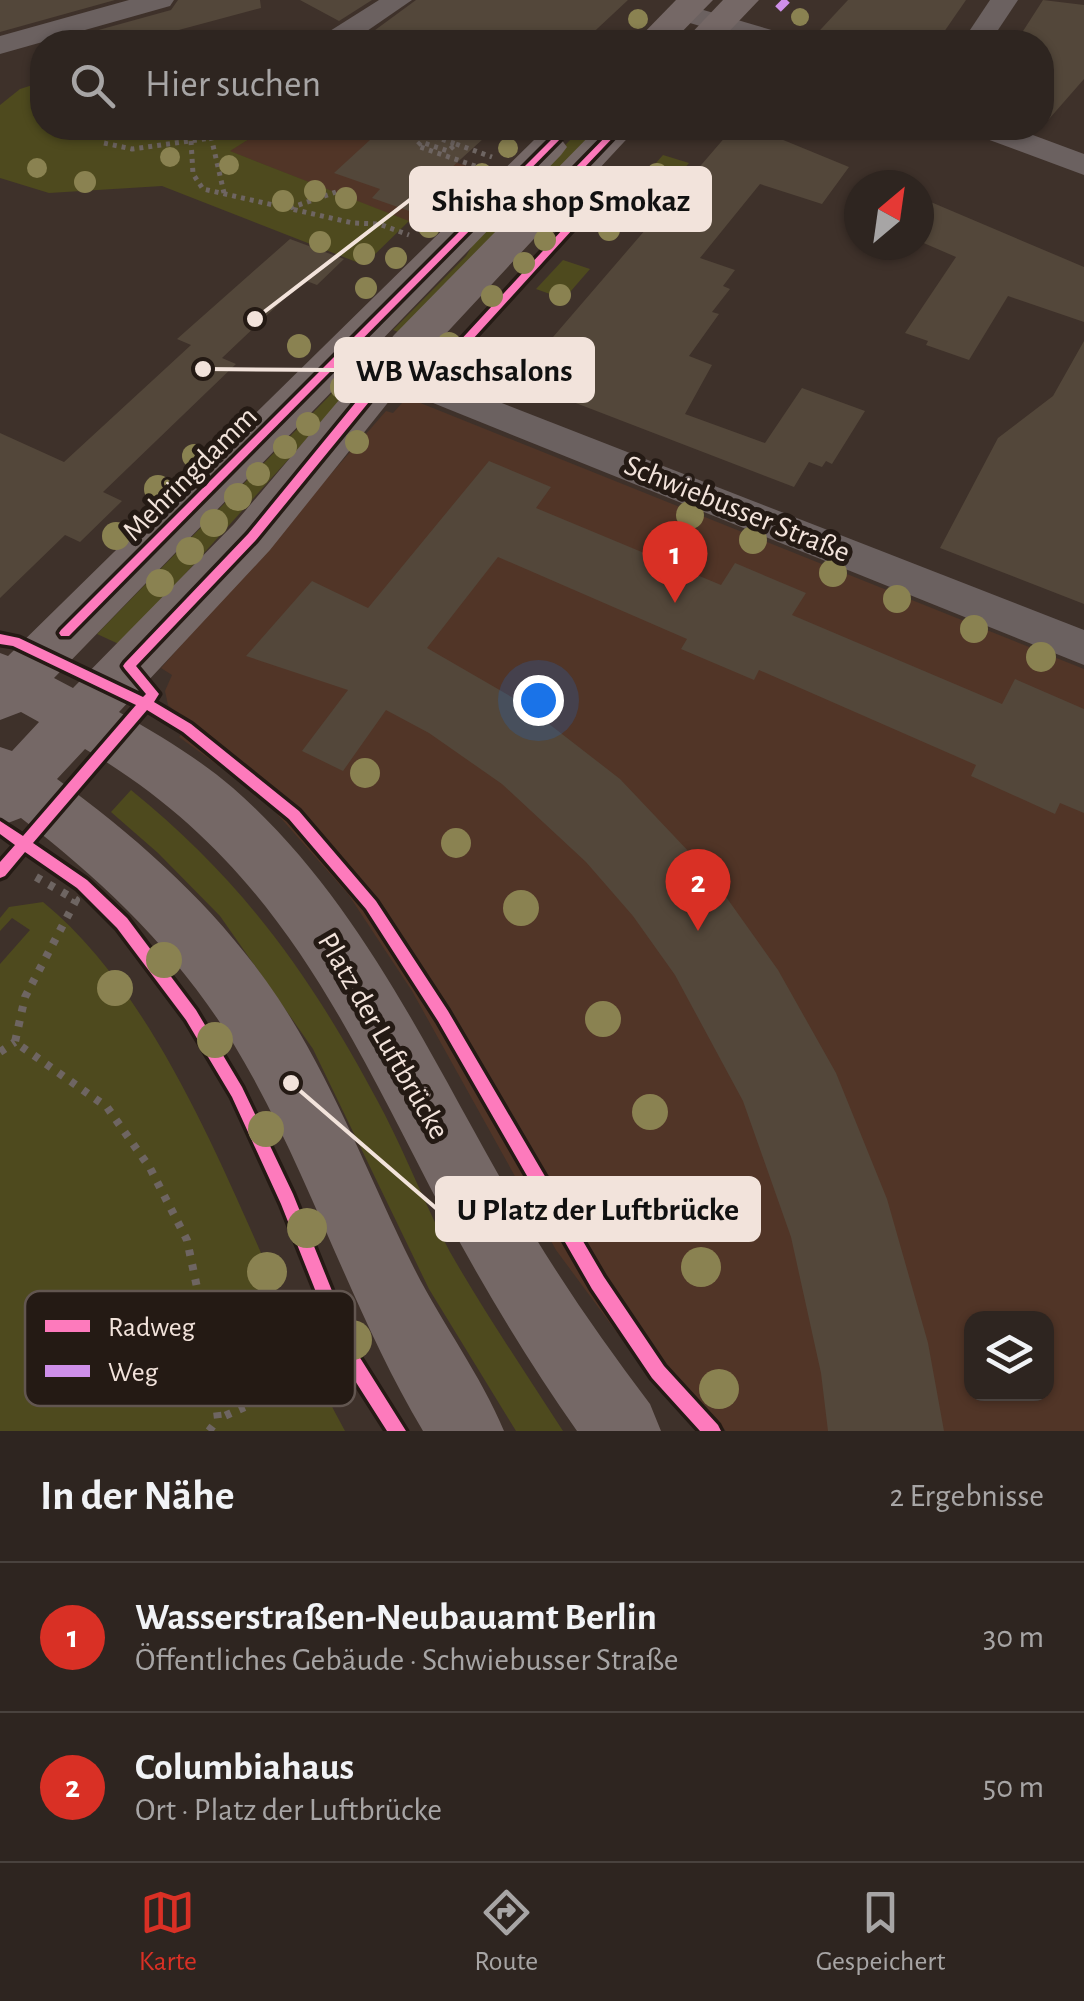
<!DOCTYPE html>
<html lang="de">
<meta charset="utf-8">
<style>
:root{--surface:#2e2520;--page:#3a312d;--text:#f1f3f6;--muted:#a7a5a5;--line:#49423e;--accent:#d93025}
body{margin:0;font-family:"Alegreya Sans",sans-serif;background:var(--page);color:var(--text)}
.controls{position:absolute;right:30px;bottom:30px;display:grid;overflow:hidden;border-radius:20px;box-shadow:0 2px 8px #0004}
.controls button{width:90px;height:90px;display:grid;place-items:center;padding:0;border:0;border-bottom:2px solid var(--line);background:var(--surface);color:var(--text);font:50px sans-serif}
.compass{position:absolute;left:844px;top:170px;width:90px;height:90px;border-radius:50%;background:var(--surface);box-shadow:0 2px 8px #0004;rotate:29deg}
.you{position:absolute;left:538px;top:700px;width:35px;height:35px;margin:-25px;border:8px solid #fff;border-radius:50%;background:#1a73e8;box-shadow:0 0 0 15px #1a73e833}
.badge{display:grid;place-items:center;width:65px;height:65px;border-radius:50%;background:var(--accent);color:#fff;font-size:32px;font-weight:700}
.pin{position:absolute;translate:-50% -82px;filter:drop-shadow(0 2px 5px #0008)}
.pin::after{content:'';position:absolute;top:52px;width:35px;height:30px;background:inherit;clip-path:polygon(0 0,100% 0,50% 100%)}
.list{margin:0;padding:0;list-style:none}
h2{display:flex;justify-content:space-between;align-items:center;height:130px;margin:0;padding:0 40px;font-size:42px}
h2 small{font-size:32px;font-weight:400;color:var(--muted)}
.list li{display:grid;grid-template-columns:65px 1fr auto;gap:30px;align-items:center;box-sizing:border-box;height:150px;padding:0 40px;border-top:2px solid var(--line)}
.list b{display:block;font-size:38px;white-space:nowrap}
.list p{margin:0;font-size:32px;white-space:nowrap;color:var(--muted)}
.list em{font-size:32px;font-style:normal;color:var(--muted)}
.icon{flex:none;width:55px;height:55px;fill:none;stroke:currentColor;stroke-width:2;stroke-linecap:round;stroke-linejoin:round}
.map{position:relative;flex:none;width:1084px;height:1431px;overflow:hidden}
.search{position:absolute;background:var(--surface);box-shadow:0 2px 8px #0004;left:30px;right:30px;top:30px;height:110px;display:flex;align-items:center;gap:25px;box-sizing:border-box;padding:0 35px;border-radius:40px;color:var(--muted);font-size:38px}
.sheet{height:430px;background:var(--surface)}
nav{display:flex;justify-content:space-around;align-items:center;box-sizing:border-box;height:140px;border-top:2px solid var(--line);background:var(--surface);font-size:28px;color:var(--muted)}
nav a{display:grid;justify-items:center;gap:5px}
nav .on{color:var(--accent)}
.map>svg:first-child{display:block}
.built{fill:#513527;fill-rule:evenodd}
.green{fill:#4e4a1e}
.building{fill:#53473a}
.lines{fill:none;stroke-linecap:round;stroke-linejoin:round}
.path-far1{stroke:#6e6562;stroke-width:5;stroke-dasharray:4 5;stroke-linecap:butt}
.path{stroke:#6e6562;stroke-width:8;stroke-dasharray:6 9;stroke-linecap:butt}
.minor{fill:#6b6160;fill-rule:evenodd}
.major{fill:#756866;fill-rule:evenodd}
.quiet{stroke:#ce8fe9;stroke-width:8;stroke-dasharray:14 8;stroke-linecap:butt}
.cycleway-casing{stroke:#241a14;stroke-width:7}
.cycleway{fill:#fd7abc;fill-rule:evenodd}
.tree{fill:#8a8251}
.labels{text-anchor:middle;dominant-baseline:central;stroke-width:10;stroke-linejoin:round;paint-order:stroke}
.street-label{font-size:30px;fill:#f2e3db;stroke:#241a14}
.key{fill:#241a14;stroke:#625650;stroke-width:2.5}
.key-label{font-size:28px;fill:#f2e3db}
.leader{fill:none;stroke:#f2e3db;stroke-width:4}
.callout-dot{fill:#f2e3db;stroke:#241a14;stroke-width:4}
.callout{fill:#f2e3db;stroke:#f2e3db;stroke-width:4}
.callout-label{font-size:32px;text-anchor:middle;font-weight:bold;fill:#111}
</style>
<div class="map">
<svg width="1084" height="1431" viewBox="0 0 1084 1431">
<rect width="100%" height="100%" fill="#3e312a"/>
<!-- built -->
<g class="built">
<polygon points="267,128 359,128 472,168 415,224 229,151"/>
<path d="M413,400L1084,669V1431H726L647,1347L635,1357L556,1250L412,991L348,894L263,798L179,737L190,724L168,705L165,691L172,675L161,668L386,411L393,413L403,402ZM972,1318H1046V1394H972Z"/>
</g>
<!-- green -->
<g class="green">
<polygon points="42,82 42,128 267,128 230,151 409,221 364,265 162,186 49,193 0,178 0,105 20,89"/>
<polygon points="582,128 605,128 403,334 393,330 466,256 484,227"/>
<polygon points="663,155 689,163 653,204 627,196"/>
<polygon points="563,260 590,269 564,299 536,289"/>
<polygon points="341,384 352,389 121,645 97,634"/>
<path d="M131,790C248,885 315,982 385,1115C408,1160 426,1207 450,1252C485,1313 525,1372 563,1431H516L429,1289L313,1049L220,916L158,853L111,812Z"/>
<path d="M43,902C187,1020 255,1268 345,1431H0V964L30,930L12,918L0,931V918L9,907Z"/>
</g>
<!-- building -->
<g class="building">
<polygon points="0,0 115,0 0,32"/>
<polygon points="178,0 260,0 261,8 134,42 55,42 171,10"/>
<polygon points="300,0 372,0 339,21"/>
<polygon points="416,0 628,0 583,42 380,42 367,36"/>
<polygon points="848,0 966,0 937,42 809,42"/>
<polygon points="1043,0 1084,5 1084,79 1042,127 1042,42 1016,42"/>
<polygon points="383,128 495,128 450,169 457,171 415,213 372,198 380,189 334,173"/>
<polygon points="733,128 754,128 849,167 822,204 760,184 700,258 735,270 723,286 730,289 712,312 719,314 689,356 712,365 685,414 765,443 802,388 865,411 832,464 826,461 822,467 809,462 794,487 516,380"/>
<polygon points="919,197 1084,267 1084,322 1008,296 969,360 926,345 928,341 905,333 956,257 919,241"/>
<polygon points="290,239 344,259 317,285 304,280 222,358 236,364 103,492 122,501 80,542 65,535 0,598 0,433 64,462 191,345 177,339"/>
<polygon points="1084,341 1084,604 940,548 998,438 1053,396"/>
<polygon points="489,461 551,487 536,508 721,585 735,563 806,593 792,615 1002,704 1015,679 1084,709 1084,813 1060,803 1055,814 971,776 976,765 759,670 754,680 681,649 687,639 498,557 427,648 522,703 620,779 709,873 778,970 836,1073 887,1199 928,1343 944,1431 828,1431 821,1373 791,1237 743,1101 675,975 633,916 586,862 502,784 429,733 386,710 343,771 302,751 348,690 246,656 312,581 368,608"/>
</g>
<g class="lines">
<!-- path-far1 -->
<g class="path-far1">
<polyline points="209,128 224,193"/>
<polyline points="408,128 456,144 448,151 421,142 417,146 481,168"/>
<polyline points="191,141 193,174 203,189 353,223 379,224 409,235"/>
<polyline points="104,143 132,149 211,138"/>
<polyline points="456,144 492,157"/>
<polyline points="290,208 336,192"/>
</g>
<!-- path -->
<g class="path">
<polyline points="36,877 76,900 25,997 15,1042 107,1107 150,1168 187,1240 206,1330 218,1419 351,1359"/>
<polyline points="0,1052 15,1042"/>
<polyline points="209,1431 218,1419"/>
</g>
<!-- minor -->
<g class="minor">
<polygon points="129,0 174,0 170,6 0,54 0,36"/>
<polygon points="379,0 412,0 351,42 318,42 322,36"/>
<polygon points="990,0 1018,0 990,42 962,42"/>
<polygon points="683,4 792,36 796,42 754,42 673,18 669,12 673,6"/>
<polygon points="972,128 1014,128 1084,154 1084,175 976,135"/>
<polygon points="389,359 1084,630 1084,665 376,380 371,371 376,362"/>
</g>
<!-- major -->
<g class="major">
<polygon points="676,0 713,0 672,42 635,42"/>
<polygon points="723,0 759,0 719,42 683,42"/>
<path d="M597,128H637L426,355L270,550L119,712C159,735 198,758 233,788C359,898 428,1053 510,1195C552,1268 599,1337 650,1404L661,1431H577C527,1360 483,1286 442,1210C344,1023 276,861 85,749L57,779C142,841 219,910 278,998C333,1081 368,1175 412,1264C440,1321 480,1373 504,1431H423C349,1307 308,1166 233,1043C178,953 104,882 21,818L0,826V747L12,751L39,722L21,712L0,720V653L8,656L535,139L548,136L561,139L567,147L561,155L54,678L73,688L234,524L394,335Z"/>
</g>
<!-- quiet -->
<polyline class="quiet" points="778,9 787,0"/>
<defs>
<g id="cycleway">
<polygon points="563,128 571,128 69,636 61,636 59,633 61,630"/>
<polygon points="614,128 622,128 583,169 592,196 583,218 452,362 389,374 385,373 385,369 389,368 445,357 576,215 582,196 574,169"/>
<polygon points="369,390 374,394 373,397 256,540 136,666 159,694 154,702 191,724 299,811 376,901 448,1011 604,1277 664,1366 718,1425 721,1431 700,1431 652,1378 592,1289 438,1021 366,909 289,819 183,732 147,710 33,843 87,880 127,918 196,1010 242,1087 293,1194 357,1353 406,1431 387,1431 345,1365 281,1204 232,1097 186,1020 117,928 77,888 25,852 5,876 0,878 0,862 15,845 0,834 0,821 23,836 136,705 13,646 0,644 0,634 19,638 143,697 146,694 125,669 123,666 125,663 248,534 365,391"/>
</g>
</defs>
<!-- cycleway casing -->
<use href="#cycleway" class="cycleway-casing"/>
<!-- cycleway -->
<use href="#cycleway" class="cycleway"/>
</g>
<!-- trees -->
<g class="tree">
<circle cx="800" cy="17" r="9"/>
<circle cx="638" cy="19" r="10"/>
<circle cx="508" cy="148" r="10"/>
<circle cx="170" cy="157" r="10"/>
<circle cx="229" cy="165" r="10"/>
<circle cx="37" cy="168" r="10"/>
<circle cx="657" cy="174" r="11"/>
<circle cx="482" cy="173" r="10"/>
<circle cx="85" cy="182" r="11"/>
<circle cx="315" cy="191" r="11"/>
<circle cx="346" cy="198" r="11"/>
<circle cx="283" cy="201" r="11"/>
<circle cx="429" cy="227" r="11"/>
<circle cx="609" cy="230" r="11"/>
<circle cx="545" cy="240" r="11"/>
<circle cx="320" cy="242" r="11"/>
<circle cx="364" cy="254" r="11"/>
<circle cx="396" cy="258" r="11"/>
<circle cx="524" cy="263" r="11"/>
<circle cx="366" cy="288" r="11"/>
<circle cx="560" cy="295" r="11"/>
<circle cx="492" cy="296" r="11"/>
<circle cx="449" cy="344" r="12"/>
<circle cx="299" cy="346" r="12"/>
<circle cx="342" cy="387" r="12"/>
<circle cx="308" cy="424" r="12"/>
<circle cx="357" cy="442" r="12"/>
<circle cx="285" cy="447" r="12"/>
<circle cx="194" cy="456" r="12"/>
<circle cx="258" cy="474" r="12"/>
<circle cx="158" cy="489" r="14"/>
<circle cx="238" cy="497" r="14"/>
<circle cx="690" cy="515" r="14"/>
<circle cx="214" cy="523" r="14"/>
<circle cx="116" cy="536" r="14"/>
<circle cx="753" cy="540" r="14"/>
<circle cx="190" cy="551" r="14"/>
<circle cx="833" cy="573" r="14"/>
<circle cx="160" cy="583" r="14"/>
<circle cx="897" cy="599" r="14"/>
<circle cx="974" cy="629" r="14"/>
<circle cx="1041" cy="657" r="15"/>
<circle cx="365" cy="773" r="15"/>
<circle cx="456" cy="843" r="15"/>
<circle cx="521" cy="908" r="18"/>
<circle cx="164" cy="960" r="18"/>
<circle cx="115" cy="988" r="18"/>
<circle cx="603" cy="1019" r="18"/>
<circle cx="215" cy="1040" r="18"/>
<circle cx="650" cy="1112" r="18"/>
<circle cx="266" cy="1129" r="18"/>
<circle cx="307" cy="1228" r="20"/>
<circle cx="701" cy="1267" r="20"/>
<circle cx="267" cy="1272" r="20"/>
<circle cx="352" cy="1340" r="20"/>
<circle cx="719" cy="1389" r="20"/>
</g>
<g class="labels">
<!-- street labels -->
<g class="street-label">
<text transform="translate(190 474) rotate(-45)">Mehringdamm</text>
<text transform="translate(737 509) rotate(22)">Schwiebusser Straße</text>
<text transform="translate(383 1036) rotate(60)">Platz der Luftbrücke</text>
</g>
</g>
<!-- legend -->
<rect x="25" y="1291" width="330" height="115" rx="15" class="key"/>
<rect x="45" y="1320" width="45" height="12" fill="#fd7abc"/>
<rect x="45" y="1365" width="45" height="12" fill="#ce8fe9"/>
<g class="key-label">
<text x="108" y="1336">Radweg</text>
<text x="108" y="1381">Weg</text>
</g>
<!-- callouts -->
<path class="leader" d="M255 319L411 199M203 369L336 370M291 1083L437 1209"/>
<g class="callout-dot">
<circle cx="255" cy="319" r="10"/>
<circle cx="203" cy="369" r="10"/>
<circle cx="291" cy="1083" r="10"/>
</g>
<g class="callout">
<rect x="411" y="168" width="299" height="62" rx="10"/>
<rect x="336" y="339" width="257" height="62" rx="10"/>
<rect x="437" y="1178" width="322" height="62" rx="10"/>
</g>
<g class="callout-label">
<text x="561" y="211">Shisha shop Smokaz</text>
<text x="464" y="381">WB Waschsalons</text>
<text x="598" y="1220">U Platz der Luftbrücke</text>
</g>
</svg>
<div class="controls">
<button><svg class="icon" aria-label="layers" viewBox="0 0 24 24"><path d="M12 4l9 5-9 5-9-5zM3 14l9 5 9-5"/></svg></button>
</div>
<svg class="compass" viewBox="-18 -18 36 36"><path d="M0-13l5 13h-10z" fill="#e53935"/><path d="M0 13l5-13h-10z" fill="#a7a5a5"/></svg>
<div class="you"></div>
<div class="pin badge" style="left:675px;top:603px">1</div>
<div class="pin badge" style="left:698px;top:931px">2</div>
<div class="search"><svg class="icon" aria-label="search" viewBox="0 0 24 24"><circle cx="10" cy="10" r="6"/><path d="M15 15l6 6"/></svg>Hier suchen</div>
</div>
<section class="sheet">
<h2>In der Nähe<small>2 Ergebnisse</small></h2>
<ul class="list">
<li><span class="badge">1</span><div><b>Wasserstraßen-Neubauamt Berlin</b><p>Öffentliches Gebäude · Schwiebusser Straße</p></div><em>30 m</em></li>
<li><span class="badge">2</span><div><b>Columbiahaus</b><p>Ort · Platz der Luftbrücke</p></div><em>50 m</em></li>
</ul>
</section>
<nav>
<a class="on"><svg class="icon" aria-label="map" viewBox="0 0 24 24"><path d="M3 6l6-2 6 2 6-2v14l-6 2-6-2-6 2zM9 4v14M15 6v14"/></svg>Karte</a>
<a><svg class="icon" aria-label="directions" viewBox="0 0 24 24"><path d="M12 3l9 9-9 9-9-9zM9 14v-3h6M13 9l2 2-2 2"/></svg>Route</a>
<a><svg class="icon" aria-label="saved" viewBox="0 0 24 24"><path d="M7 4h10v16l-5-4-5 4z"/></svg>Gespeichert</a>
</nav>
